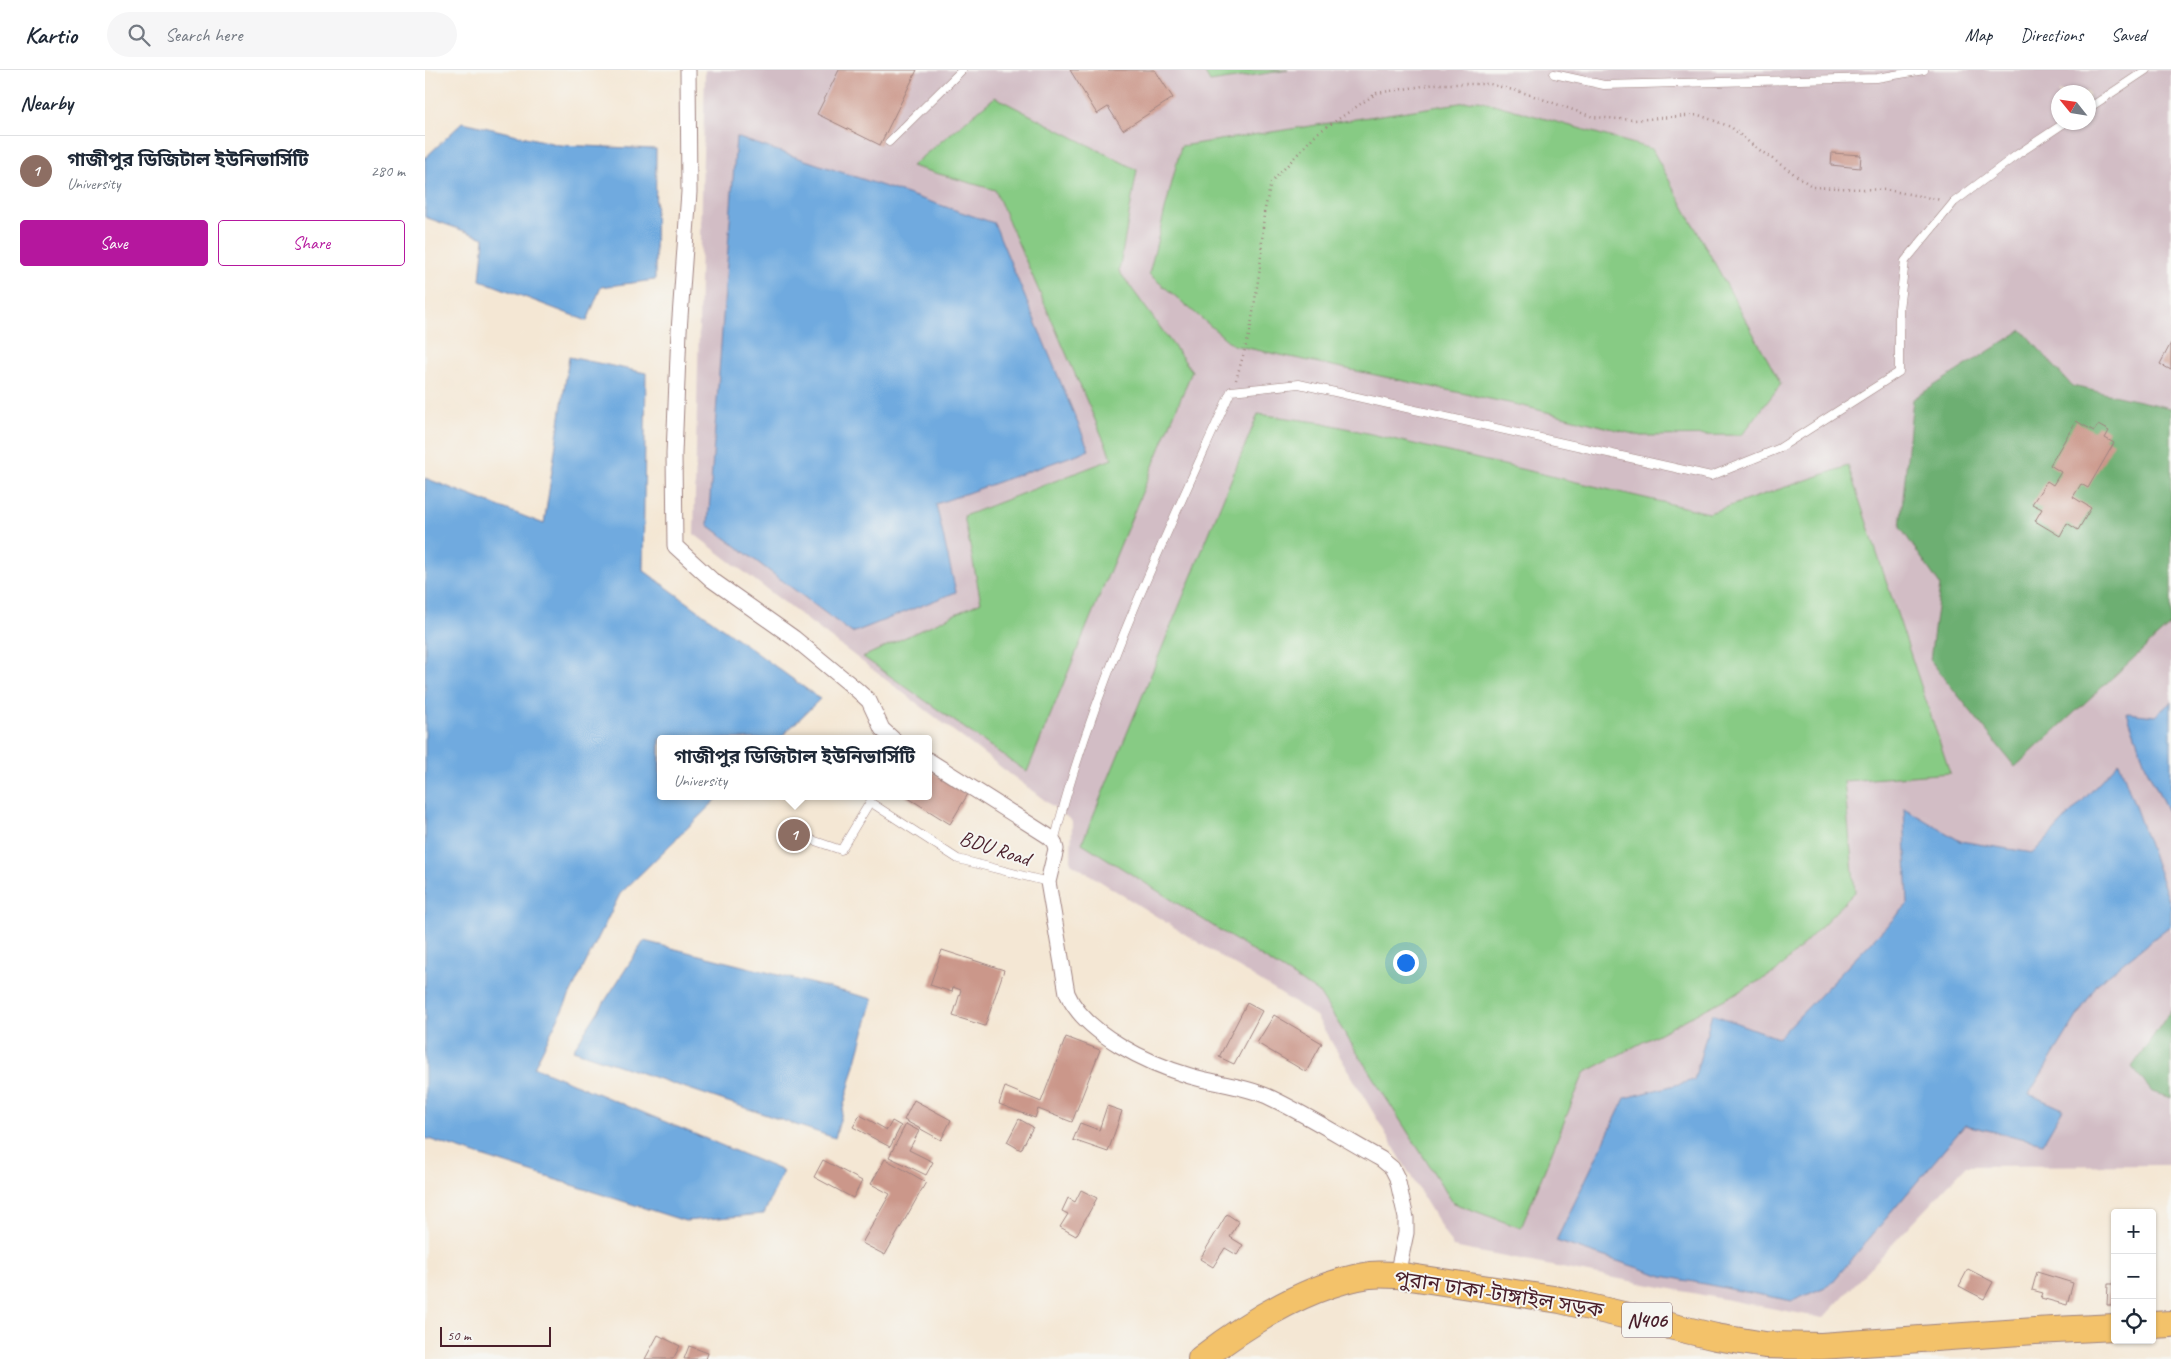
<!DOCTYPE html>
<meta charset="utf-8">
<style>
:root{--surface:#fff;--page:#f6f6f7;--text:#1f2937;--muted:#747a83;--line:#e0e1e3;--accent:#b5179e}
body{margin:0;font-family:Caveat,"Noto Sans Bengali",sans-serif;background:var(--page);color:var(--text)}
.controls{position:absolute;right:15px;bottom:15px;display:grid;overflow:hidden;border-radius:5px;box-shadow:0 1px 4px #0004}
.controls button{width:45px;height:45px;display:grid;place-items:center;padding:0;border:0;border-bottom:1px solid var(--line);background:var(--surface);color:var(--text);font:25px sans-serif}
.compass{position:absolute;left:1626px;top:15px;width:45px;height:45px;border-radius:50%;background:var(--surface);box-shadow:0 1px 4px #0004;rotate:300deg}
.scale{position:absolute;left:15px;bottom:12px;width:111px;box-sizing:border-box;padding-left:5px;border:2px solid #4a1f2b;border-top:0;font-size:14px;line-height:18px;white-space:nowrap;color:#4a1f2b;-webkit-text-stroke:4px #f6f6f2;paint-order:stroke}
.you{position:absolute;left:980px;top:892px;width:18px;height:18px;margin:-12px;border:4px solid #fff;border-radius:50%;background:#1a73e8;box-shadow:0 0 0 8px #1a73e833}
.badge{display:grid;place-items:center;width:32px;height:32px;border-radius:50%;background:var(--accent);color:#fff;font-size:16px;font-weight:700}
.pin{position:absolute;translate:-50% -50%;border:2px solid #fff;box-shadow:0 1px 5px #0006}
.popup{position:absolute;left:232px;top:665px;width:275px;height:65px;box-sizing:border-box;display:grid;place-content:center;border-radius:5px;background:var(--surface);filter:drop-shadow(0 1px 4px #0005);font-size:16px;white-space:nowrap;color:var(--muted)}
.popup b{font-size:19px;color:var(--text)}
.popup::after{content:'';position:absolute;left:50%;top:100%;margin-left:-10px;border:10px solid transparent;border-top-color:var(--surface)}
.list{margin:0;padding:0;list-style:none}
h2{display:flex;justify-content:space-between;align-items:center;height:65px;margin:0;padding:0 20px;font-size:21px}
h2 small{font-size:16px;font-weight:400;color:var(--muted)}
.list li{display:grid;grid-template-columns:32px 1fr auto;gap:15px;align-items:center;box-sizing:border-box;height:70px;padding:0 20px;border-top:1px solid var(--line)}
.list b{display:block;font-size:19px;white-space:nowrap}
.list p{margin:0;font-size:16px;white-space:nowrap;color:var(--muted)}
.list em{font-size:16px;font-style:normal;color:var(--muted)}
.actions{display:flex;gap:10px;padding:15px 20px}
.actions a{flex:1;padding:11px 0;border:1px solid var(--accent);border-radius:5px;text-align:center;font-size:18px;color:var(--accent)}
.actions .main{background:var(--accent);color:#fff}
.icon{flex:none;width:28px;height:28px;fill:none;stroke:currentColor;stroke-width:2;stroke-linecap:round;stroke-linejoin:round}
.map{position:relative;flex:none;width:1746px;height:1289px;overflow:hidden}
header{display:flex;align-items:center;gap:30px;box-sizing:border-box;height:70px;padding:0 25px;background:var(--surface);border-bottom:1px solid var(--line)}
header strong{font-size:24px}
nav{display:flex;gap:28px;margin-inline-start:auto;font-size:18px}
.search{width:350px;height:45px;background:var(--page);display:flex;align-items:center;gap:12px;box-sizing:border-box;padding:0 18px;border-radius:28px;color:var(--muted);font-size:19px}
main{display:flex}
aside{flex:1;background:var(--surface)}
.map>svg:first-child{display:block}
.industrial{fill:#d2bdc5;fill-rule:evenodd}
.green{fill:#87cb84;stroke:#687558}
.forest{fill:#6daf72;stroke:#5c674e}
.water{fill:#6faadf;stroke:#5c6485}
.building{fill:#cb978a}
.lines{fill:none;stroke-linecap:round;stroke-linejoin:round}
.service-casing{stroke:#9f8380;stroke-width:9}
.minor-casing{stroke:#9f8380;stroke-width:17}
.trunk-casing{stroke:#9f8380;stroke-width:28}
.path{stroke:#9f8380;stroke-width:2.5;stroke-dasharray:1 4;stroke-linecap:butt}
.service{stroke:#fff;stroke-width:8}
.minor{stroke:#fff;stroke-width:15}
.trunk{stroke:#f3c26a;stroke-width:26}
.labels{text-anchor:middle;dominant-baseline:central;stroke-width:4;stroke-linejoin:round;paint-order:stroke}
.shield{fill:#f6f6f2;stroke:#7e6067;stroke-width:1}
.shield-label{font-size:20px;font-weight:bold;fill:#4a1f2b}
.street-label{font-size:21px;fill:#4a1f2b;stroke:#f6f6f2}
</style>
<header>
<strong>Kartio</strong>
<div class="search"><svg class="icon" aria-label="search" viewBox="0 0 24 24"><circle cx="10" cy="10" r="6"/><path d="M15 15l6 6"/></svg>Search here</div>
<nav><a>Map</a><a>Directions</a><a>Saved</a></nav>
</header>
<main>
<aside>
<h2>Nearby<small></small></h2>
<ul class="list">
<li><span class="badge" style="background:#8d6e63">1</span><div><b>গাজীপুর ডিজিটাল ইউনিভার্সিটি</b><p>University</p></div><em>280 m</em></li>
</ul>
<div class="actions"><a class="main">Save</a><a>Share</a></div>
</aside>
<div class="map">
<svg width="1746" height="1289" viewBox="0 0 1746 1289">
<rect width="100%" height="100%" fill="#f6f6f2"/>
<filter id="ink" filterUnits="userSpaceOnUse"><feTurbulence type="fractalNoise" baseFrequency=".02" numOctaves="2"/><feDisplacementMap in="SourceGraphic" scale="10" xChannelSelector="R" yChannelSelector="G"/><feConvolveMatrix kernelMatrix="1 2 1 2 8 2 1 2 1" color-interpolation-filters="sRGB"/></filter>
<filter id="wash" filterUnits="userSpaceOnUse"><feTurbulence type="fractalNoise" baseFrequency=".0096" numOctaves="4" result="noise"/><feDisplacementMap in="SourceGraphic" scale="20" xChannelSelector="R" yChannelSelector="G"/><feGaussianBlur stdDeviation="1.12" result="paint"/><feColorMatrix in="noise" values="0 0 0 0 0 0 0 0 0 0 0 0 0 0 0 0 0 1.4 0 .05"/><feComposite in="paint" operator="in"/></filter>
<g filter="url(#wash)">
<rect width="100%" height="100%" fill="#f4e7d4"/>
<!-- industrial -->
<path class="industrial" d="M280,0H1746V1095L1541,1096L1398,1248L1028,1177L891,946L646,793L647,751L269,464ZM1634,22H1664V52H1634Z"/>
<!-- green -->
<g class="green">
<polygon points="778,0 863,0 785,12"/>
<polygon points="570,27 712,100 694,201 767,301 602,702 438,587 556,532 539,446 687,389 570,120 486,96"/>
<polygon points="1054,30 1227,79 1356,314 1317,365 1216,366 1098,336 808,275 724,204 756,76"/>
<polygon points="833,344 899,353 1284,443 1423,396 1525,703 1419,711 1430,822 1351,902 1159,1003 1096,1158 1028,1133 894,923 657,773"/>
</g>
<!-- forest -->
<g class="forest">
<polygon points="1597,260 1647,316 1746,338 1746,554 1590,697 1505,590 1515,515 1475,457 1488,329"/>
<polygon points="1746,940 1746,1028 1727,1022 1707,997"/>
</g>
<!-- water -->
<g class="water">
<polygon points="38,52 135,75 231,79 230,210 176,217 162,251 55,210 59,168 0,147 0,88"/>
<polygon points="311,67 569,153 664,380 511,434 531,522 427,563 283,455"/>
<polygon points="144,287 221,303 218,500 395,629 354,669 235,669 235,726 295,726 195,824 109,997 358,1101 339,1144 260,1151 0,1068 0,408 119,454"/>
<polygon points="1746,632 1746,748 1722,699 1702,643 1730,646"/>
<polygon points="1694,692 1746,836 1746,855 1672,914 1604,1024 1638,1039 1618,1073 1540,1055 1405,1215 1367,1231 1238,1206 1131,1171 1200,1028 1269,1010 1287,944 1353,968 1483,834 1479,738 1535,771 1608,783"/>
<polygon points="219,871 448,929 410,1068 148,980"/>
</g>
<g id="blocks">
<!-- building -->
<g class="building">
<polygon points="414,0 492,0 455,75 392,44"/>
<polygon points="645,0 730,0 748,28 698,60 683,37 672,44"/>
<polygon points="1407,83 1436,85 1435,98 1406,95"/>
<polygon points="1746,273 1746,300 1735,294"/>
<polygon points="1651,351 1669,361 1673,355 1684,361 1680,368 1689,373 1663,418 1656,414 1648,427 1666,438 1653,460 1642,453 1635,466 1610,451 1617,439 1607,434 1622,411 1628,415 1636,402 1625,395"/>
<polygon points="503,699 543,724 525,754 480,726 503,726"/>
<polygon points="517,880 579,900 560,956 528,946 536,920 528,917 527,922 505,915"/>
<polygon points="822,933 837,941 809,994 794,987"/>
<polygon points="849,945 897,973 881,1002 832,973"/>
<polygon points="641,967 675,980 647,1052 613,1039 610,1048 574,1034 580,1017 616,1032"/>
<polygon points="489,1030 526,1050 516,1070 479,1050"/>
<polygon points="682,1036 697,1041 683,1082 648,1070 655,1053 674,1060"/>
<polygon points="435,1045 462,1060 467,1051 476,1056 465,1077 428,1057"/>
<polygon points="594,1049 608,1057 596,1080 582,1072"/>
<polygon points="481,1054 494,1061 484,1080 508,1092 501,1105 464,1087"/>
<polygon points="460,1089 501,1112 460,1185 437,1173 465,1124 446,1114"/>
<polygon points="398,1090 437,1111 428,1128 389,1107"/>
<polygon points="656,1120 672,1128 651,1166 635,1157 643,1144 637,1141 643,1128 650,1132"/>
<polygon points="802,1144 814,1152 805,1167 818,1175 812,1185 800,1178 788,1197 775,1189"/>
<polygon points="1543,1199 1568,1212 1559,1229 1534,1216"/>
<polygon points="1612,1202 1648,1213 1642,1235 1616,1228 1618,1223 1607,1220"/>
<polygon points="1683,1214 1690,1214 1690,1235 1682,1235"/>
<polygon points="233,1265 255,1276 248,1289 220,1289"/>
<polygon points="264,1276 283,1283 281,1289 259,1289"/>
</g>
</g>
</g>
<g filter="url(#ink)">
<use href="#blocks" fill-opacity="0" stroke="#9f8380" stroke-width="1"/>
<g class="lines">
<defs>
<g id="service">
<polyline points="1129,4 1179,15 1452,8 1499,0"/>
<polyline points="1664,38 1721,0"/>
<polyline points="464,72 537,0"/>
<polyline points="370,764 416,780 445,732 533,789 623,812"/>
<path d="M629,772C668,615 740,468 806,321L874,314L1286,406L1353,379L1474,302V239L1480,191L1529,132L1593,84L1641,52"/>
</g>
<g id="minor">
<polyline points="263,0 264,122 254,261 249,384 250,476 287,510 369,568 432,620 444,631 457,659 468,669"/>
<path d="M503,690L623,766L629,772L631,779L623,812L642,923C659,964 725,994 765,1006C792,1014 821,1016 846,1028C884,1046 920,1069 956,1089L967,1098L972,1108L981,1148V1163L972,1205"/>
</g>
<g id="trunk">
<polyline points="1727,1255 1746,1254"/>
<path d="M776,1289C824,1252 884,1214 945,1205C954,1204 964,1205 972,1205L1135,1230L1291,1267L1340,1275L1396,1276L1610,1261L1690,1257"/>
</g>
</defs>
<!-- service casing -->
<use href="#service" class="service-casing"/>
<!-- minor casing -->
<use href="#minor" class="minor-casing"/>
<!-- trunk casing -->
<use href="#trunk" class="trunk-casing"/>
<!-- path -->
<polyline class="path" points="811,310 825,262 835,198 839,143 846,113 891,64 952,23 1011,14 1065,14 1103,24 1168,47 1209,50 1274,45 1306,57 1326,74 1388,117 1462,120 1516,130"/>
<!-- service -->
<use href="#service" class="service"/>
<!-- minor -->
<use href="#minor" class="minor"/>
<!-- trunk -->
<use href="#trunk" class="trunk"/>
</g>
</g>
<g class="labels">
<!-- shield labels -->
<rect class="shield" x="1197" y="1232.5" width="50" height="35" rx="4"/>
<g class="shield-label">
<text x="1222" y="1250">N406</text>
</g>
<!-- street labels -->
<g class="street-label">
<text transform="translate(570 778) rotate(18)">BDU Road</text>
<text transform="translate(1074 1224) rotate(9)">পুরান ঢাকা-টাঙ্গাইল সড়ক</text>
</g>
</g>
</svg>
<div class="controls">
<button>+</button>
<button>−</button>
<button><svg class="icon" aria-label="locate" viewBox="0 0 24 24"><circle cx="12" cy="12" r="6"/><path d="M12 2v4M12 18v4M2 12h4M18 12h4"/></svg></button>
</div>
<svg class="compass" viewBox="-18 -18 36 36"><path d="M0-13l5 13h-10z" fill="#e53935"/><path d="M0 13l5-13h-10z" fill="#747a83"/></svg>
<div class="scale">50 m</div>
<div class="you"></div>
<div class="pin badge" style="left:369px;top:765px;background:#8d6e63">1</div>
<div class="popup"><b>গাজীপুর ডিজিটাল ইউনিভার্সিটি</b>University</div>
</div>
</main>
